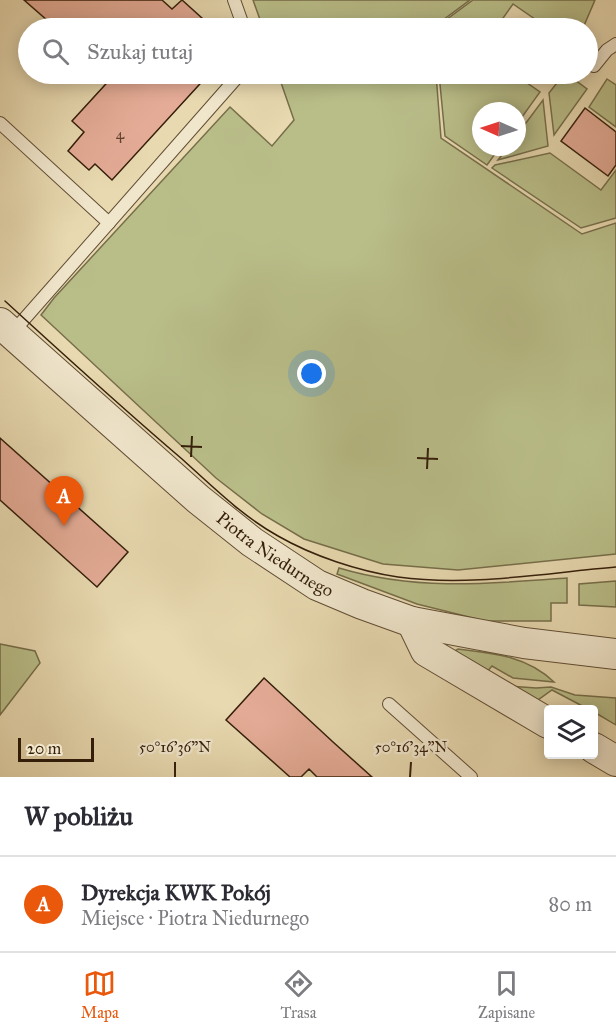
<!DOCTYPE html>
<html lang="pl">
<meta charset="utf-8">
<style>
:root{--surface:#fff;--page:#f7f7f7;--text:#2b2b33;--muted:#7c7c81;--line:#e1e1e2;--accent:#ea580c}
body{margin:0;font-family:"IM FELL Great Primer",serif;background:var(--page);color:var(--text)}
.controls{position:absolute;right:18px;bottom:18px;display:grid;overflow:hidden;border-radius:6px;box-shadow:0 3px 15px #0003}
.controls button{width:54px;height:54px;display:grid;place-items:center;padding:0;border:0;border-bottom:2px solid var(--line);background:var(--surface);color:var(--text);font:30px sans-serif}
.compass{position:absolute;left:472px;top:102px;width:54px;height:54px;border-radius:50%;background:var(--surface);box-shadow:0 3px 15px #0003;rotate:273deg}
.scale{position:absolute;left:18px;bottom:15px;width:76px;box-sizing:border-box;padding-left:6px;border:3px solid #341e0a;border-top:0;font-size:16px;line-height:21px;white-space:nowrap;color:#341e0a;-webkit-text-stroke:4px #f0e6cc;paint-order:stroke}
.you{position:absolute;left:312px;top:374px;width:21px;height:21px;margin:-15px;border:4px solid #fff;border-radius:50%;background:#1a73e8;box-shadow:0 0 0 9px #1a73e833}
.badge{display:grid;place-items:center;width:39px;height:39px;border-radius:50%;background:var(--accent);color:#fff;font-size:20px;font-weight:700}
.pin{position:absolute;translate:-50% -50px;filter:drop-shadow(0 2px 3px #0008)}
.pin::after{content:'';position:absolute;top:32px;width:21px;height:18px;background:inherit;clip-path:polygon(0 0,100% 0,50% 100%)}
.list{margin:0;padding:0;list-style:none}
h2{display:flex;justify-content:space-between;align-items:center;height:78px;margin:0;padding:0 24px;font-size:26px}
h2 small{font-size:20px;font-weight:400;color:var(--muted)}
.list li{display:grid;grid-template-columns:39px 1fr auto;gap:18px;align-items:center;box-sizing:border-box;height:96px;padding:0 24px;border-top:2px solid var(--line)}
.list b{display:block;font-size:22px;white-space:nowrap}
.list p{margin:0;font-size:20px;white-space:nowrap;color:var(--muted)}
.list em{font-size:20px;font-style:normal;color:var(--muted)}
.icon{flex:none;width:33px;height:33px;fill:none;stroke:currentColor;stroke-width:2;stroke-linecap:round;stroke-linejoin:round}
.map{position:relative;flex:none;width:616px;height:777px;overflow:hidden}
.search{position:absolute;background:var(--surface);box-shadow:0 3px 15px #0003;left:18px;right:18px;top:18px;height:66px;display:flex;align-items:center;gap:15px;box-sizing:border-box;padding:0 21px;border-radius:33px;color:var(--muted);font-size:22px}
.sheet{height:174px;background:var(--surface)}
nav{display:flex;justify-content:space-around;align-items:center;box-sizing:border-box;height:84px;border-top:2px solid var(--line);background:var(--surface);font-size:16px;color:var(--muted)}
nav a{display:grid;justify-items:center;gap:3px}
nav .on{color:var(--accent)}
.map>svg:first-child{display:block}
.green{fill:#b9be89;stroke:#766e4a;stroke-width:1.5}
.building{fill:#e4ab96;stroke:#341e0a;stroke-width:1.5}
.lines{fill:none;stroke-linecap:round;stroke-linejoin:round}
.service-casing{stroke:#614d34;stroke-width:14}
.tertiary-casing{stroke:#614d34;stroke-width:32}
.service{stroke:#f0e6cc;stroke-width:12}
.tertiary{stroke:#f0e6cc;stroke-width:30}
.tram{stroke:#341e0a;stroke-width:1.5}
.ticks{fill:none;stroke:#341e0a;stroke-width:2}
.labels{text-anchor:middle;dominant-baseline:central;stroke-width:4.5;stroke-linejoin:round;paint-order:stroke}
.number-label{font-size:15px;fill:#60412d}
.street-label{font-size:18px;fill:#341e0a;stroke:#f0e6cc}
.ticks-label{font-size:15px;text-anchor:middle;fill:#341e0a;stroke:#f0e6cc;stroke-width:4.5;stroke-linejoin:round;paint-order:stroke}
</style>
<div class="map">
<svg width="616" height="777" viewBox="0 0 616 777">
<rect width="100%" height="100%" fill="#e8d9b0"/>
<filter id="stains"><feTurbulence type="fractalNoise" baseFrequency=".00333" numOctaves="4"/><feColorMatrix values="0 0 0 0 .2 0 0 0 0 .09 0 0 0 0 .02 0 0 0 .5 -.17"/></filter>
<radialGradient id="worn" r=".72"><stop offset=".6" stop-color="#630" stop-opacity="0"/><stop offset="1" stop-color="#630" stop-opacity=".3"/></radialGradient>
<!-- green -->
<g class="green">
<polygon points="253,0 470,0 432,28 263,28"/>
<polygon points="473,0 595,0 583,28 548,28 513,4 496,28 435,28"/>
<polygon points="278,74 436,74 441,138 582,234 616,223 616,554 458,570 383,564 304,539 262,514 216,478 41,315 54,298 230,107 272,146 294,120"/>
<polygon points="439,74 514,74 540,92 517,124 517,111 481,111 481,147 500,147 487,165 445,136"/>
<polygon points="564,74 567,74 587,89 554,135 549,93"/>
<polygon points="607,79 616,85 616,127 589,107"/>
<polygon points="543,100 548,146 498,160 508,147 517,147 517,135"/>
<polygon points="550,153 601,190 616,170 616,218 581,228 492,168 495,165"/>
<path d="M339,568C416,591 488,584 567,578V603H551V621H485L417,604L337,574Z"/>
<polygon points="616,581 616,607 579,605 579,584"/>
<polygon points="0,644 35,651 40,663 0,715"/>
<path d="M458,649C493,653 527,656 554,682L513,678L492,666L485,674L453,652Z"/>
<polygon points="507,686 536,688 551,687 575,695 616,698 616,725 594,712 594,710 588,709 552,690 535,702"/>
</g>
<!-- building -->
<g class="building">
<polygon points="24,0 162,0 172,9 182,0 213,28 56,28"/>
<polygon points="115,74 209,74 112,180 95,164 89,170 68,151 84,132 72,121"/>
<polygon points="585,108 616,132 616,165 608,176 561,141"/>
<polygon points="0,438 128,552 97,587 0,500"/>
<polygon points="264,678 333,742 372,777 317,777 309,769 301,777 290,777 226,720"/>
</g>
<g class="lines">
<defs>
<g id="service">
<polyline points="234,0 244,28"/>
<polyline points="594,66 607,50 616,44"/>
<polyline points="0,123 109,223"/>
<polyline points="12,333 240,74"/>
<polyline points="389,704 471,777"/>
</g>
<g id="tertiary">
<path id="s1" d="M0,323L198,499L252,542L317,585L362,604L412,622L524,643L616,654"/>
<polyline points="412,622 426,651 548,723"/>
<polyline points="594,748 616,761"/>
</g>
</defs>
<!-- service casing -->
<use href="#service" class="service-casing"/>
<!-- tertiary casing -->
<use href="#tertiary" class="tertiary-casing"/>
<!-- service -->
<use href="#service" class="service"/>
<!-- tertiary -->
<use href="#tertiary" class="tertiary"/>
<!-- tram -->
<path class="tram" d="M5,301C64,355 122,408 182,459C212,486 242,516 278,536C313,556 358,571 398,577C470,587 544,573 616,567"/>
</g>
<!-- ticks -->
<path class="ticks" d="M181,446L202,447M191,457L192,436M417,458L438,459M427,469L428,448M175,777V762M410,777L411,762"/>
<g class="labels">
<!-- number labels -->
<g class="number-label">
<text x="120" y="134">4</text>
</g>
<!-- street labels -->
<g class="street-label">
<text stroke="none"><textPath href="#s1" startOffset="360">Piotra Niedurnego</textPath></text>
</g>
</g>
<g class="ticks-label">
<text x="175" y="752">50°16'36"N</text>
<text x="411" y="752">50°16'34"N</text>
</g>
<rect width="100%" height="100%" filter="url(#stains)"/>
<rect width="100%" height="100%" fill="url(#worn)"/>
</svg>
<div class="controls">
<button><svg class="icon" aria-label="layers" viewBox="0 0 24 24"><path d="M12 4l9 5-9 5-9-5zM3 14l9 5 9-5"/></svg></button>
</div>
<svg class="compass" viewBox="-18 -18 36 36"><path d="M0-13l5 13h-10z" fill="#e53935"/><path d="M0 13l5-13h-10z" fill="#7c7c81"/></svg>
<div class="scale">20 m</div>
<div class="you"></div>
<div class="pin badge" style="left:64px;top:526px">A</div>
<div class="search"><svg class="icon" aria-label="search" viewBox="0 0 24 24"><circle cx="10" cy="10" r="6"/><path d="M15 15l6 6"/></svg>Szukaj tutaj</div>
</div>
<section class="sheet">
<h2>W pobliżu<small></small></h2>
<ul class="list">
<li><span class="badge">A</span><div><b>Dyrekcja KWK Pokój</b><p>Miejsce · Piotra Niedurnego</p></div><em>80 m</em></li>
</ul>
</section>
<nav>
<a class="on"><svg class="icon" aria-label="map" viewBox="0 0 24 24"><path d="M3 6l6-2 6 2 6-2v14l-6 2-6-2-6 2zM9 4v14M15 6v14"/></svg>Mapa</a>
<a><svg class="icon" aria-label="directions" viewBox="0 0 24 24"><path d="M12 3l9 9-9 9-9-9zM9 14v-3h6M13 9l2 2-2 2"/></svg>Trasa</a>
<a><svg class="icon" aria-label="saved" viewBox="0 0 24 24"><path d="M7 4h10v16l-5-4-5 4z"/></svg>Zapisane</a>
</nav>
